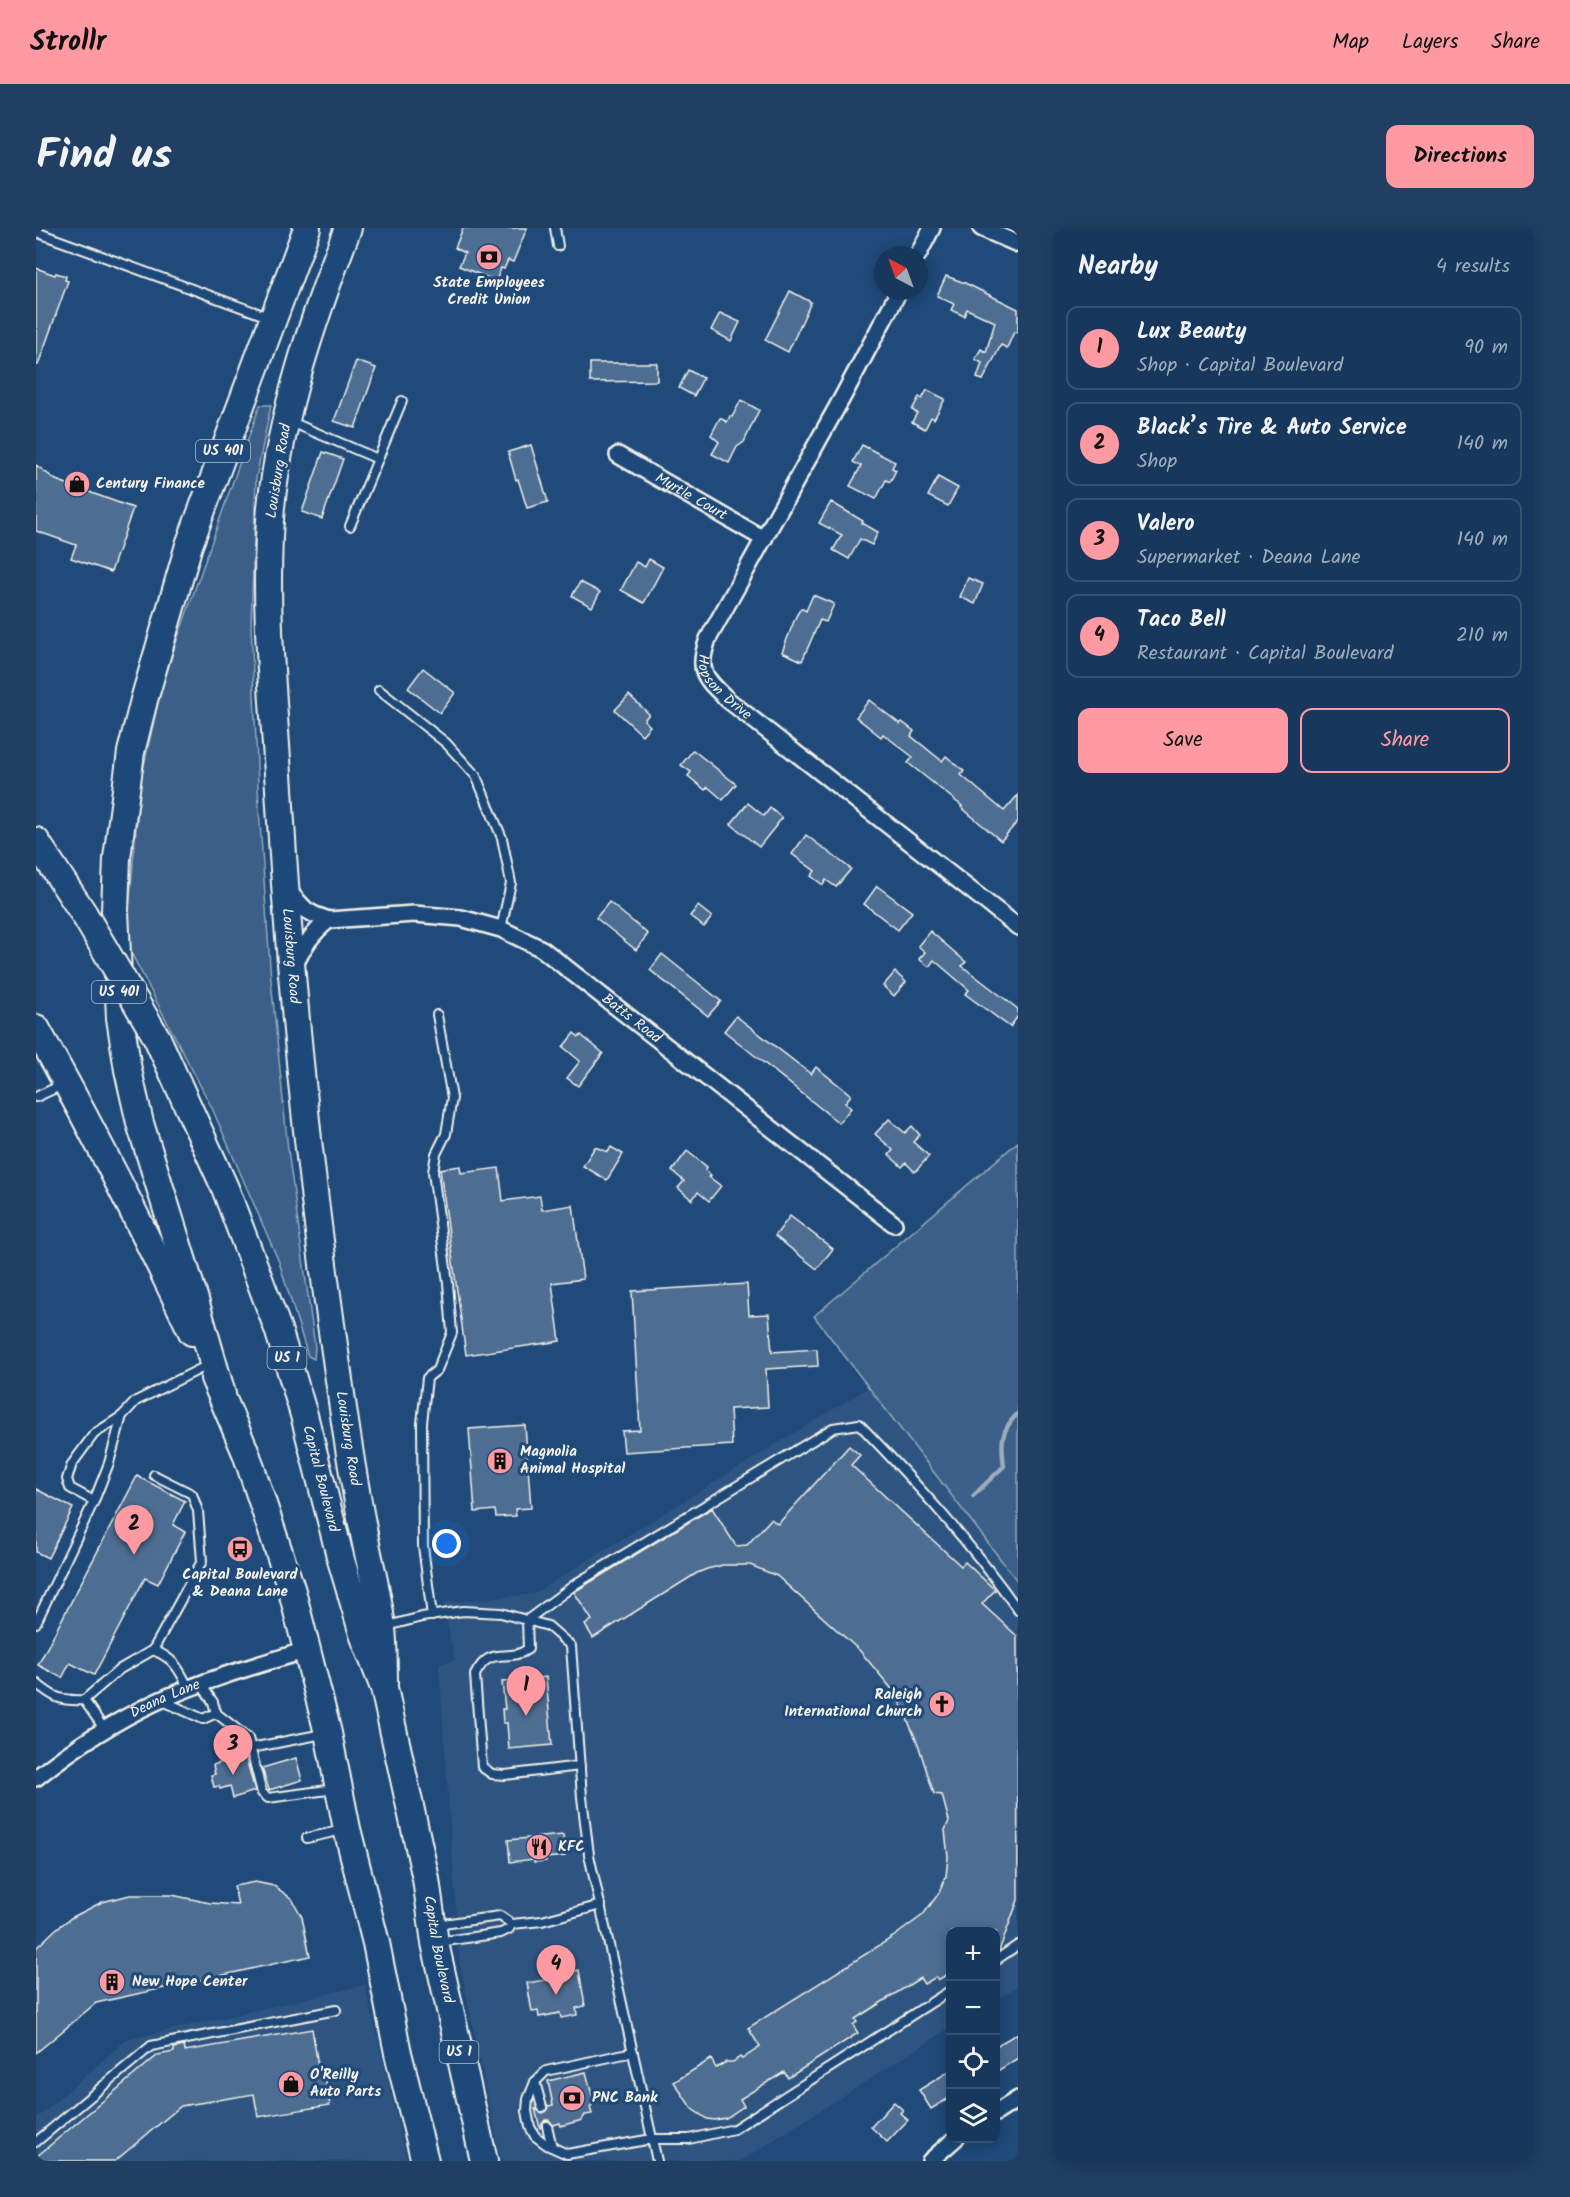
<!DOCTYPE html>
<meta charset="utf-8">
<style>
:root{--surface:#17385c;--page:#203f62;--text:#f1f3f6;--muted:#9eacbb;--line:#365272;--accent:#ff9aa2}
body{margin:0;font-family:Kalam,sans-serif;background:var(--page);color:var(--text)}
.controls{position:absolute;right:18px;bottom:18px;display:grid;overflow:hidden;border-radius:12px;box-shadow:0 3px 15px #0003}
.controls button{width:54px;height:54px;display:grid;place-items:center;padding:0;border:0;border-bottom:2px solid var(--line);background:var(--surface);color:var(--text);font:30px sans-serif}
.compass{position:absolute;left:838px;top:18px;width:54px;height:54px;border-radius:50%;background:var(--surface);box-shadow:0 3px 15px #0003;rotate:319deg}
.you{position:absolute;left:411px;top:1316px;width:21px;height:21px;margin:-15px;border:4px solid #fff;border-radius:50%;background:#1a73e8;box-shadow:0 0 0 9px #1a73e833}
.badge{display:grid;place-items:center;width:39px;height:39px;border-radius:50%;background:var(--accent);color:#111;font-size:20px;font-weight:700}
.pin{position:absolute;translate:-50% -50px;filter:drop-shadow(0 2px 3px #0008)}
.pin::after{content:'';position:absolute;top:32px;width:21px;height:18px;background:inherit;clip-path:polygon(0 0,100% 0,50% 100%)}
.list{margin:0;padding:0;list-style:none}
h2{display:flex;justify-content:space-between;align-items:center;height:78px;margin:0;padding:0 24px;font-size:26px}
h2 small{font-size:20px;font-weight:400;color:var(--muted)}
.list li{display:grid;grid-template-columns:39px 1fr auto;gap:18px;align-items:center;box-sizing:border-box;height:84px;margin:0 12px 12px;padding:0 12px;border:2px solid var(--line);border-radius:12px}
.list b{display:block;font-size:22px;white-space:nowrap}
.list p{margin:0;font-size:20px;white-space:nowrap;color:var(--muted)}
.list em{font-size:20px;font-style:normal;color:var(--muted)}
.actions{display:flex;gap:12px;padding:18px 24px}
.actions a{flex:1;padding:14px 0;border:2px solid var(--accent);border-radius:12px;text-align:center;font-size:21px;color:var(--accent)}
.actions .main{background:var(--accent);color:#111}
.icon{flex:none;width:33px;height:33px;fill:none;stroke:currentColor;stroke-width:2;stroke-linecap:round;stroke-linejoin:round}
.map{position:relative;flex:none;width:982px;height:1933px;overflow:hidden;border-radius:12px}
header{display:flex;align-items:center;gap:36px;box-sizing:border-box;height:84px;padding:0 30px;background:var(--accent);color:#111}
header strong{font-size:28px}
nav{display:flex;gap:33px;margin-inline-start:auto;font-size:21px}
.intro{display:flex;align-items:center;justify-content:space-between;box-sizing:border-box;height:144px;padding:0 36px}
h1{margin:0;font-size:42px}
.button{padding:15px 27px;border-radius:12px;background:var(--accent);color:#111;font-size:21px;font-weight:700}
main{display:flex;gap:36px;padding:0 36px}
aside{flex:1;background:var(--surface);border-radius:12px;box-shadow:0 3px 15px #0003}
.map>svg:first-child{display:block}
.built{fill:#2d5581}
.green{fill:#3a5f88;stroke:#97a8b8;stroke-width:1.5}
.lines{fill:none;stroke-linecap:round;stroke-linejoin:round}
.stream{stroke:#9cacbb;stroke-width:4.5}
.building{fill:#4d6e92;stroke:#f4f1e8;stroke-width:1.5}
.service-casing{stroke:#f4f1e8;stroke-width:12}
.minor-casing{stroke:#f4f1e8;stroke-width:20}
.trunk-casing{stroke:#f4f1e8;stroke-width:30}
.service{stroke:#1f4a7a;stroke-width:8}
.minor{stroke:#1f4a7a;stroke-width:15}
.trunk{stroke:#1f4a7a;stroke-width:26}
.trunk-bridge-casing{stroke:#f4f1e8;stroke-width:30;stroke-linecap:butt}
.trunk-bridge{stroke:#1f4a7a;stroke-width:26}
.labels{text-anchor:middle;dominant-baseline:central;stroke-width:6;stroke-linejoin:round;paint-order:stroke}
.shield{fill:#1f4a7a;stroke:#b4bfc7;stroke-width:1.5}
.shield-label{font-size:14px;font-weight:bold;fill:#f4f1e8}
.poi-label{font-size:15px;font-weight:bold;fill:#f4f1e8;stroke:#1f4a7a;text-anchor:start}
.street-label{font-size:15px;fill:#f4f1e8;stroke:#1f4a7a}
</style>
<header>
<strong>Strollr</strong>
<nav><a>Map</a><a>Layers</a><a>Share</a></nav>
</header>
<div class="intro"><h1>Find us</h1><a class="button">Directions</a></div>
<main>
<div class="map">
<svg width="982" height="1933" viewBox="0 0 982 1933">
<rect width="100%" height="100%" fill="#1f4a7a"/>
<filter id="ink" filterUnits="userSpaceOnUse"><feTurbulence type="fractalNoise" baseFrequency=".0167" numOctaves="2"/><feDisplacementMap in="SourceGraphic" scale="12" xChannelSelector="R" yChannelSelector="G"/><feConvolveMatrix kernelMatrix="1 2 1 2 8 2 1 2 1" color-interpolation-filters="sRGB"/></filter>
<g filter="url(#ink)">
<!-- built -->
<g class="built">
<polygon points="833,1159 982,1354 982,1758 960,1772 960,1704 915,1704 914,1800 705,1933 465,1933 424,1737 403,1436 419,1432 407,1375 497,1366"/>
<polygon points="329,1757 371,1933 0,1933 0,1891 90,1812"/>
</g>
<!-- green -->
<g class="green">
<polygon points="224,177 235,177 220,250 215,397 223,581 235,752 252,922 279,1119 278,1131 272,1128 243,1034 176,880 90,715 104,556 127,452"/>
<polygon points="982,914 982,1354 778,1088"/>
</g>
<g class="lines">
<!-- stream -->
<path class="stream" d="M937,1268L968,1238C965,1215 964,1203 982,1185"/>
</g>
<!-- building -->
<g class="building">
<polygon points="427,0 491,0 477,34 472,32 468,41 465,40 460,53 423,38 429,25 419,20"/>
<polygon points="0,40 19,47 20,45 30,48 29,52 32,53 2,137 0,137"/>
<polygon points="910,48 929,55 982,81 982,105 978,104 971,120 965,117 947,152 941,150 946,135 939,131 945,121 950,124 959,94 931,81 928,88 915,82 918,76 901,68"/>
<polygon points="754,63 775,74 752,124 729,112"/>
<polygon points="684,85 704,94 695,113 675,102"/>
<polygon points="320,133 340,140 319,200 298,193"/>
<polygon points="554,135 621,135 621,153 554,154"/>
<polygon points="652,142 667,150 658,168 643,160"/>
<polygon points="891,162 909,171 898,191 895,189 889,201 876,194 881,185 876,182 883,169 886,171"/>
<polygon points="705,172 723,182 708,214 701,219 693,235 676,226 683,214 675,207 684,190 691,194 694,188 696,189"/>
<polygon points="495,217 512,274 491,280 482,251 480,252 472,224"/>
<polygon points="826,217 859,234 856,240 860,242 854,254 850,252 840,271 814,258 825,238 817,234"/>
<polygon points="287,224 307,231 286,291 266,284"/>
<polygon points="0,237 20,252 97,280 75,344 35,330 40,317 0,303"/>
<polygon points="902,249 922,260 912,278 892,268"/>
<polygon points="795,274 827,293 826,295 842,304 836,317 824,311 813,331 797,322 806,307 783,295"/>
<polygon points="613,331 627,339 608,375 585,362 600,334 609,339"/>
<polygon points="932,350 947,356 939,376 924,369"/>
<polygon points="544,354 564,364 556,379 536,368"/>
<polygon points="777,367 798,376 790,394 784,392 766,433 746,424 760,388 765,380 770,383"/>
<polygon points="387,440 419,465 404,485 372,460"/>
<polygon points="593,467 613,486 608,492 614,498 606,507 579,482"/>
<polygon points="833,472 864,496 866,494 878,503 875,508 906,533 910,528 928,543 925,547 968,583 982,567 982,593 965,613 925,579 926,578 872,535 877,529 847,506 845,509 820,489"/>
<polygon points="657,522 700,556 687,572 672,559 669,562 652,548 655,544 645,537"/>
<polygon points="712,575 728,588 734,580 746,590 723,619 695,596"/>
<polygon points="770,607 815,641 800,659 790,652 787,657 775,648 779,643 756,626"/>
<polygon points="841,658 876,684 862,702 828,676"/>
<polygon points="573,674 612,706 600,722 560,690"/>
<polygon points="662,678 676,689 668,699 654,688"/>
<polygon points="894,703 930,734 926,738 982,781 982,788 974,799 929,766 933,762 898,732 893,739 883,731 889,724 882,718"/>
<polygon points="626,726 685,773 672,788 614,742"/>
<polygon points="859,744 870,754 858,768 847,758"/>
<polygon points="700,788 775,846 780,839 815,867 809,875 815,880 803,895 688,803"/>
<polygon points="538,805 543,809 545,807 567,825 542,858 531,850 544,833 527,819"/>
<polygon points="853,891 869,905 876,898 884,907 877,914 893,928 879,944 870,935 866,939 853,927 857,922 839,906"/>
<polygon points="559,919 572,924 575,919 587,926 571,952 547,938"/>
<polygon points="651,923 671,939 669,942 675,947 673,949 685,958 673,973 662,964 656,972 642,960 648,953 636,943"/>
<polygon points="424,938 425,945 463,940 467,973 504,968 506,982 537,977 547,1051 516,1055 524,1113 430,1127 404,941"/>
<polygon points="754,988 797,1021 781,1041 739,1008"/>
<polygon points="711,1056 713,1087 733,1086 736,1124 781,1121 782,1138 730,1141 732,1179 694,1181 696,1217 588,1224 586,1203 604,1202 596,1063"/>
<polygon points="489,1197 495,1280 479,1281 480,1288 460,1289 459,1282 439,1284 433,1201"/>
<polygon points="813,1218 824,1227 815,1237 925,1338 929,1334 959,1362 946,1376 981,1408 982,1672 963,1723 960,1725 960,1704 915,1704 915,1744 902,1752 900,1749 888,1756 884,1750 819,1791 821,1794 817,1797 822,1805 752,1850 748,1844 704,1871 708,1878 690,1890 678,1892 671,1891 656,1881 638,1854 675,1831 680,1840 690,1834 697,1834 704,1829 706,1831 724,1819 712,1800 857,1709 887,1687 903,1665 910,1648 912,1629 909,1602 913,1593 906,1567 898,1566 882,1516 864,1475 855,1460 824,1423 741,1348 714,1337 687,1337 671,1341 661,1345 557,1410 549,1397 556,1392 538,1364 676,1280 700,1318 711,1317 735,1291 742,1296"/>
<polygon points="101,1248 149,1273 137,1297 149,1304 122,1356 109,1350 58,1447 34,1435 26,1450 2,1437"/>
<polygon points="0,1261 37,1280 12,1330 0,1324"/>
<polygon points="510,1449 516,1517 473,1521 471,1495 467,1495 466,1481 469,1481 466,1454"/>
<polygon points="208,1522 219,1563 197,1570 194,1558 184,1561 183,1558 178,1559 175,1547 179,1546 177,1537 186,1534 185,1529"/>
<polygon points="260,1530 266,1552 233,1562 226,1540"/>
<polygon points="527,1607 529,1628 510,1630 510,1633 498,1634 498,1631 474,1634 472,1612"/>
<polygon points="219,1654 238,1658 256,1671 266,1689 274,1728 60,1775 0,1825 0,1720 20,1701 35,1690 66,1674 94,1667 136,1667 174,1675 202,1677 198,1658"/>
<polygon points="543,1742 549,1778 540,1780 541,1787 525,1790 524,1785 503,1789 502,1783 496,1784 491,1755 521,1750 520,1746"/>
<polygon points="276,1801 284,1849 289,1848 294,1877 222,1889 218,1866 145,1878 79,1933 0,1933 0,1929 122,1827 138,1824 138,1820 148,1818 149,1823"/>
<polygon points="982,1805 982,1830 960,1844 960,1818"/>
<polygon points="915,1842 915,1869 895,1881 883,1862"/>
<polygon points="550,1844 558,1875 554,1879 556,1886 549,1887 546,1892 524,1898 524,1895 517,1897 513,1892 509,1892 504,1900 499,1881 507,1885 511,1883 512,1878 517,1877 512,1853"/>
<polygon points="858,1874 867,1882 864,1885 872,1892 851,1914 835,1899"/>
</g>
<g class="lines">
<defs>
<g id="service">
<polyline points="519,0 522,18"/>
<polyline points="0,4 235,90"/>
<polyline points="255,194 342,231 366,173"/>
<polyline points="314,298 342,231"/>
<polyline points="343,462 410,515 440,548 466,610 475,655 465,701"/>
<polyline points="0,869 26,857"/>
<polyline points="58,1273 34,1260 31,1251 36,1236 58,1206 86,1188"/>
<polyline points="396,1388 387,1318 386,1195 391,1150 401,1142 416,1105 412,1055 397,944 400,926 410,906 416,870 401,787"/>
<polyline points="0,1395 58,1273 73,1235 86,1188 100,1173 172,1137"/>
<polyline points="351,1398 386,1389 427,1383 465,1385 512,1398 535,1418 546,1569 553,1627 621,1933"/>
<polyline points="117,1422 166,1333 162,1283 156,1266 118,1247"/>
<path d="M0,1455C18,1470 24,1473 48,1472L69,1502"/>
<polyline points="165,1456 177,1474 180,1485"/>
<path d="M48,1472L84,1441L117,1422C139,1431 143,1441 153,1461"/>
<polyline points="127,1473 167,1491 180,1485 212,1510 226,1565 232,1570 299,1561"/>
<polyline points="215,1520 287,1506"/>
<path d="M544,1538L469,1547L456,1546L446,1539L439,1447C455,1415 471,1436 492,1421L491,1392L541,1355L797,1200L823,1196C880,1255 935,1315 982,1382"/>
<polyline points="271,1610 307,1602"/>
<polyline points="400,1697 464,1688 476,1696"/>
<polyline points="403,1714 465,1705 473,1701 476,1696 506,1693 565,1677"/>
<polyline points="960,1732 982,1717"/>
<polyline points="597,1824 510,1843 499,1854 492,1871 491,1883 494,1899 499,1908 511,1917 531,1926 616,1911 653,1911 698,1901 915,1762"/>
<polyline points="499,1854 506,1879"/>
<polyline points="511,1898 516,1919"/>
<polyline points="0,1914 115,1818 300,1782"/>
</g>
<g id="minor">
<polyline points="945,0 982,16"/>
<polyline points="882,27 896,0"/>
<path id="s1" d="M863,63L806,170L672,411C660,444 669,450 692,472L982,699"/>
<path id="s2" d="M582,227L728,311"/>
<path id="s3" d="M250,661L270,682L279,687L293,692L378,686L425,690L465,701L506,721L858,996"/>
<path d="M258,739C267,719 276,705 293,692"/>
<path id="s4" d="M0,1550C36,1521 77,1494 120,1474C168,1452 221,1437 271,1422"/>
<polyline points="960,1885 982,1871"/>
<polyline points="894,1933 920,1910"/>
</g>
<g id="trunk">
<path id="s5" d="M312,0C278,89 245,183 235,279C227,372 237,467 243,561C254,759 274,956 303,1152C310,1203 318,1255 328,1306C334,1337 343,1369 346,1401C348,1420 348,1440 348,1460"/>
<polyline points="0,613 48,686"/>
<path d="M0,800C56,899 107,1001 156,1104"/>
<path id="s6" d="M121,810L189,960L242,1101L268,1187L305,1332L327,1406L348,1460L390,1651L399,1715L448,1933"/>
<polyline points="178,1150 210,1225 256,1363 292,1505 311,1601 340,1715 362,1825 389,1933"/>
<polyline points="186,1166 159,1072 104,895 92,842 84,790 79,683 81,630 95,524 108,472 153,317 271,0"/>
</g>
</defs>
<!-- service casing -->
<use href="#service" class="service-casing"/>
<!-- minor casing -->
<use href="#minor" class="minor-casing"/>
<!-- trunk casing -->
<use href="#trunk" class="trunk-casing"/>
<!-- service -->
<use href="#service" class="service"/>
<!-- minor -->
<use href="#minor" class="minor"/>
<!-- trunk -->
<use href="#trunk" class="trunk"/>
<defs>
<polyline id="trunk-bridge" points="48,686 121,810"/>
</defs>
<!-- trunk-bridge casing -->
<use href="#trunk-bridge" class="trunk-bridge-casing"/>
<!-- trunk-bridge -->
<use href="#trunk-bridge" class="trunk-bridge"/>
</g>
</g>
<!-- icons -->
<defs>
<symbol id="bank-disc" viewBox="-11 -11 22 22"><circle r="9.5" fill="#ff9aa2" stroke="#1f4a7a"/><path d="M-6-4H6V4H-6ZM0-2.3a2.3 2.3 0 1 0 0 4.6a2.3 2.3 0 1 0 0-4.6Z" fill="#111"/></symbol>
<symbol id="shop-disc" viewBox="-11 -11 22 22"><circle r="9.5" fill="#ff9aa2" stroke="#1f4a7a"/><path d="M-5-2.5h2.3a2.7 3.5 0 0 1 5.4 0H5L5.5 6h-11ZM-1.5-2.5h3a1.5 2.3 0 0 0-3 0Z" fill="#111"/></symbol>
<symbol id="building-disc" viewBox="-11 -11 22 22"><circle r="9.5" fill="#ff9aa2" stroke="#1f4a7a"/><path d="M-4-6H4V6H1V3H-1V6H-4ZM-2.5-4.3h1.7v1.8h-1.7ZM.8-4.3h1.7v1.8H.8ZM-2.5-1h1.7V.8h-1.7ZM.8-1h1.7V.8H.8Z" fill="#111"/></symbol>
<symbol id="bus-disc" viewBox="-11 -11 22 22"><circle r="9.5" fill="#ff9aa2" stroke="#1f4a7a"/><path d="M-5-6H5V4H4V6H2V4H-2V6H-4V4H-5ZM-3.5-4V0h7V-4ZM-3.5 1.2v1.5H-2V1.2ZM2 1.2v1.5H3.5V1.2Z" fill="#111"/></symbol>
<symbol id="church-disc" viewBox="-11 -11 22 22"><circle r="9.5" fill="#ff9aa2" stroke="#1f4a7a"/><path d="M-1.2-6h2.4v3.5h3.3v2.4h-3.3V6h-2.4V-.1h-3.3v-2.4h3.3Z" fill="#111"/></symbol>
<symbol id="restaurant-disc" viewBox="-11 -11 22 22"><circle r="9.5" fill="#ff9aa2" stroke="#1f4a7a"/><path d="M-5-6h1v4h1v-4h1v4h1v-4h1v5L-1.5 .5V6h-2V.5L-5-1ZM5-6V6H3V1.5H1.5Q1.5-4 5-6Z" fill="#111"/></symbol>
</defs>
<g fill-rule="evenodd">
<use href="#bank-disc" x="438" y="14" width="30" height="30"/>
<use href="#shop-disc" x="26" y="241" width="30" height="30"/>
<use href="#building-disc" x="449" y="1218" width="30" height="30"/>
<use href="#bus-disc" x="189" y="1306" width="30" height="30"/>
<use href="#church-disc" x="891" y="1461" width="30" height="30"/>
<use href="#restaurant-disc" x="488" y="1604" width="30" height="30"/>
<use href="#building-disc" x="61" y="1739" width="30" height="30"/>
<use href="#shop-disc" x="240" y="1841" width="30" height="30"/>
<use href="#bank-disc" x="521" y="1855" width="30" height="30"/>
</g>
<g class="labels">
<!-- shield labels -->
<g class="shield">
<rect x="160" y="212" width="54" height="22" rx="4.5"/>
<rect x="56" y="753" width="54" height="22" rx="4.5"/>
<rect x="231.5" y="1119" width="39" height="22" rx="4.5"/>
<rect x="403.5" y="1813" width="39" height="22" rx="4.5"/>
</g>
<g class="shield-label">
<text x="187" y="223">US 401</text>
<text x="83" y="764">US 401</text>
<text x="251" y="1130">US 1</text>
<text x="423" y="1824">US 1</text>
</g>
<!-- poi labels -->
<g class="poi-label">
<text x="453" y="55" text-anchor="middle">State Employees<tspan x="453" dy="17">Credit Union</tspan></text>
<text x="60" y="256">Century Finance</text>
<text x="484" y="1224">Magnolia<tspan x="484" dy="17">Animal Hospital</tspan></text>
<text x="204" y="1347" text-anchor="middle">Capital Boulevard<tspan x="204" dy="17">&amp; Deana Lane</tspan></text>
<text x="886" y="1467" text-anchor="end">Raleigh<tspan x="886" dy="17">International Church</tspan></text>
<text x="522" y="1619">KFC</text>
<text x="96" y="1754">New Hope Center</text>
<text x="274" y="1847">O'Reilly<tspan x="274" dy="17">Auto Parts</tspan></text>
<text x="556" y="1870">PNC Bank</text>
</g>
<!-- street labels -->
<g class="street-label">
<text transform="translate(243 243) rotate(-81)">Louisburg Road</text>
<text stroke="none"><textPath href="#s2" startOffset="84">Myrtle Court</textPath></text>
<text stroke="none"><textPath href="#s1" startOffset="454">Hopson Drive</textPath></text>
<text stroke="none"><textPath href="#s5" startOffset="740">Louisburg Road</textPath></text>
<text stroke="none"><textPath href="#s3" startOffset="387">Batts Road</textPath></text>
<text stroke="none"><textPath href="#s5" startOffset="1226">Louisburg Road</textPath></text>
<text stroke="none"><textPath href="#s6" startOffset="471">Capital Boulevard</textPath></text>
<text stroke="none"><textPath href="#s4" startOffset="152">Deana Lane</textPath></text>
<text stroke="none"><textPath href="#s6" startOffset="957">Capital Boulevard</textPath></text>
</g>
</g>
</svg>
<div class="controls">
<button>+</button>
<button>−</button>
<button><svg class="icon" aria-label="locate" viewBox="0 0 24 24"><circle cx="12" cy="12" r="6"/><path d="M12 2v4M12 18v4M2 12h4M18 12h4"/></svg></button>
<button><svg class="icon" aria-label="layers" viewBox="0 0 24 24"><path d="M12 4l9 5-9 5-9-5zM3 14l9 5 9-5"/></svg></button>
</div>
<svg class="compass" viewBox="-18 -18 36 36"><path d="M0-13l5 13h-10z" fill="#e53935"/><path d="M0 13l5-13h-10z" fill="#9eacbb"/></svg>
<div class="you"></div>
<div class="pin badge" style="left:490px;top:1488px">1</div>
<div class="pin badge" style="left:98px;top:1327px">2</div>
<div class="pin badge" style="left:197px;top:1547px">3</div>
<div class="pin badge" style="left:520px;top:1767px">4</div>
</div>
<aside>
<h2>Nearby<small>4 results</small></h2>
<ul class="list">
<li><span class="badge">1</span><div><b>Lux Beauty</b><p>Shop · Capital Boulevard</p></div><em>90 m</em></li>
<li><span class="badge">2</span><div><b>Black’s Tire &amp; Auto Service</b><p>Shop</p></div><em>140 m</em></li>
<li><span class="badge">3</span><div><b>Valero</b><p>Supermarket · Deana Lane</p></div><em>140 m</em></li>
<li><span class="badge">4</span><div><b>Taco Bell</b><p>Restaurant · Capital Boulevard</p></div><em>210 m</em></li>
</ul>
<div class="actions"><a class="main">Save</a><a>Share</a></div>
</aside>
</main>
